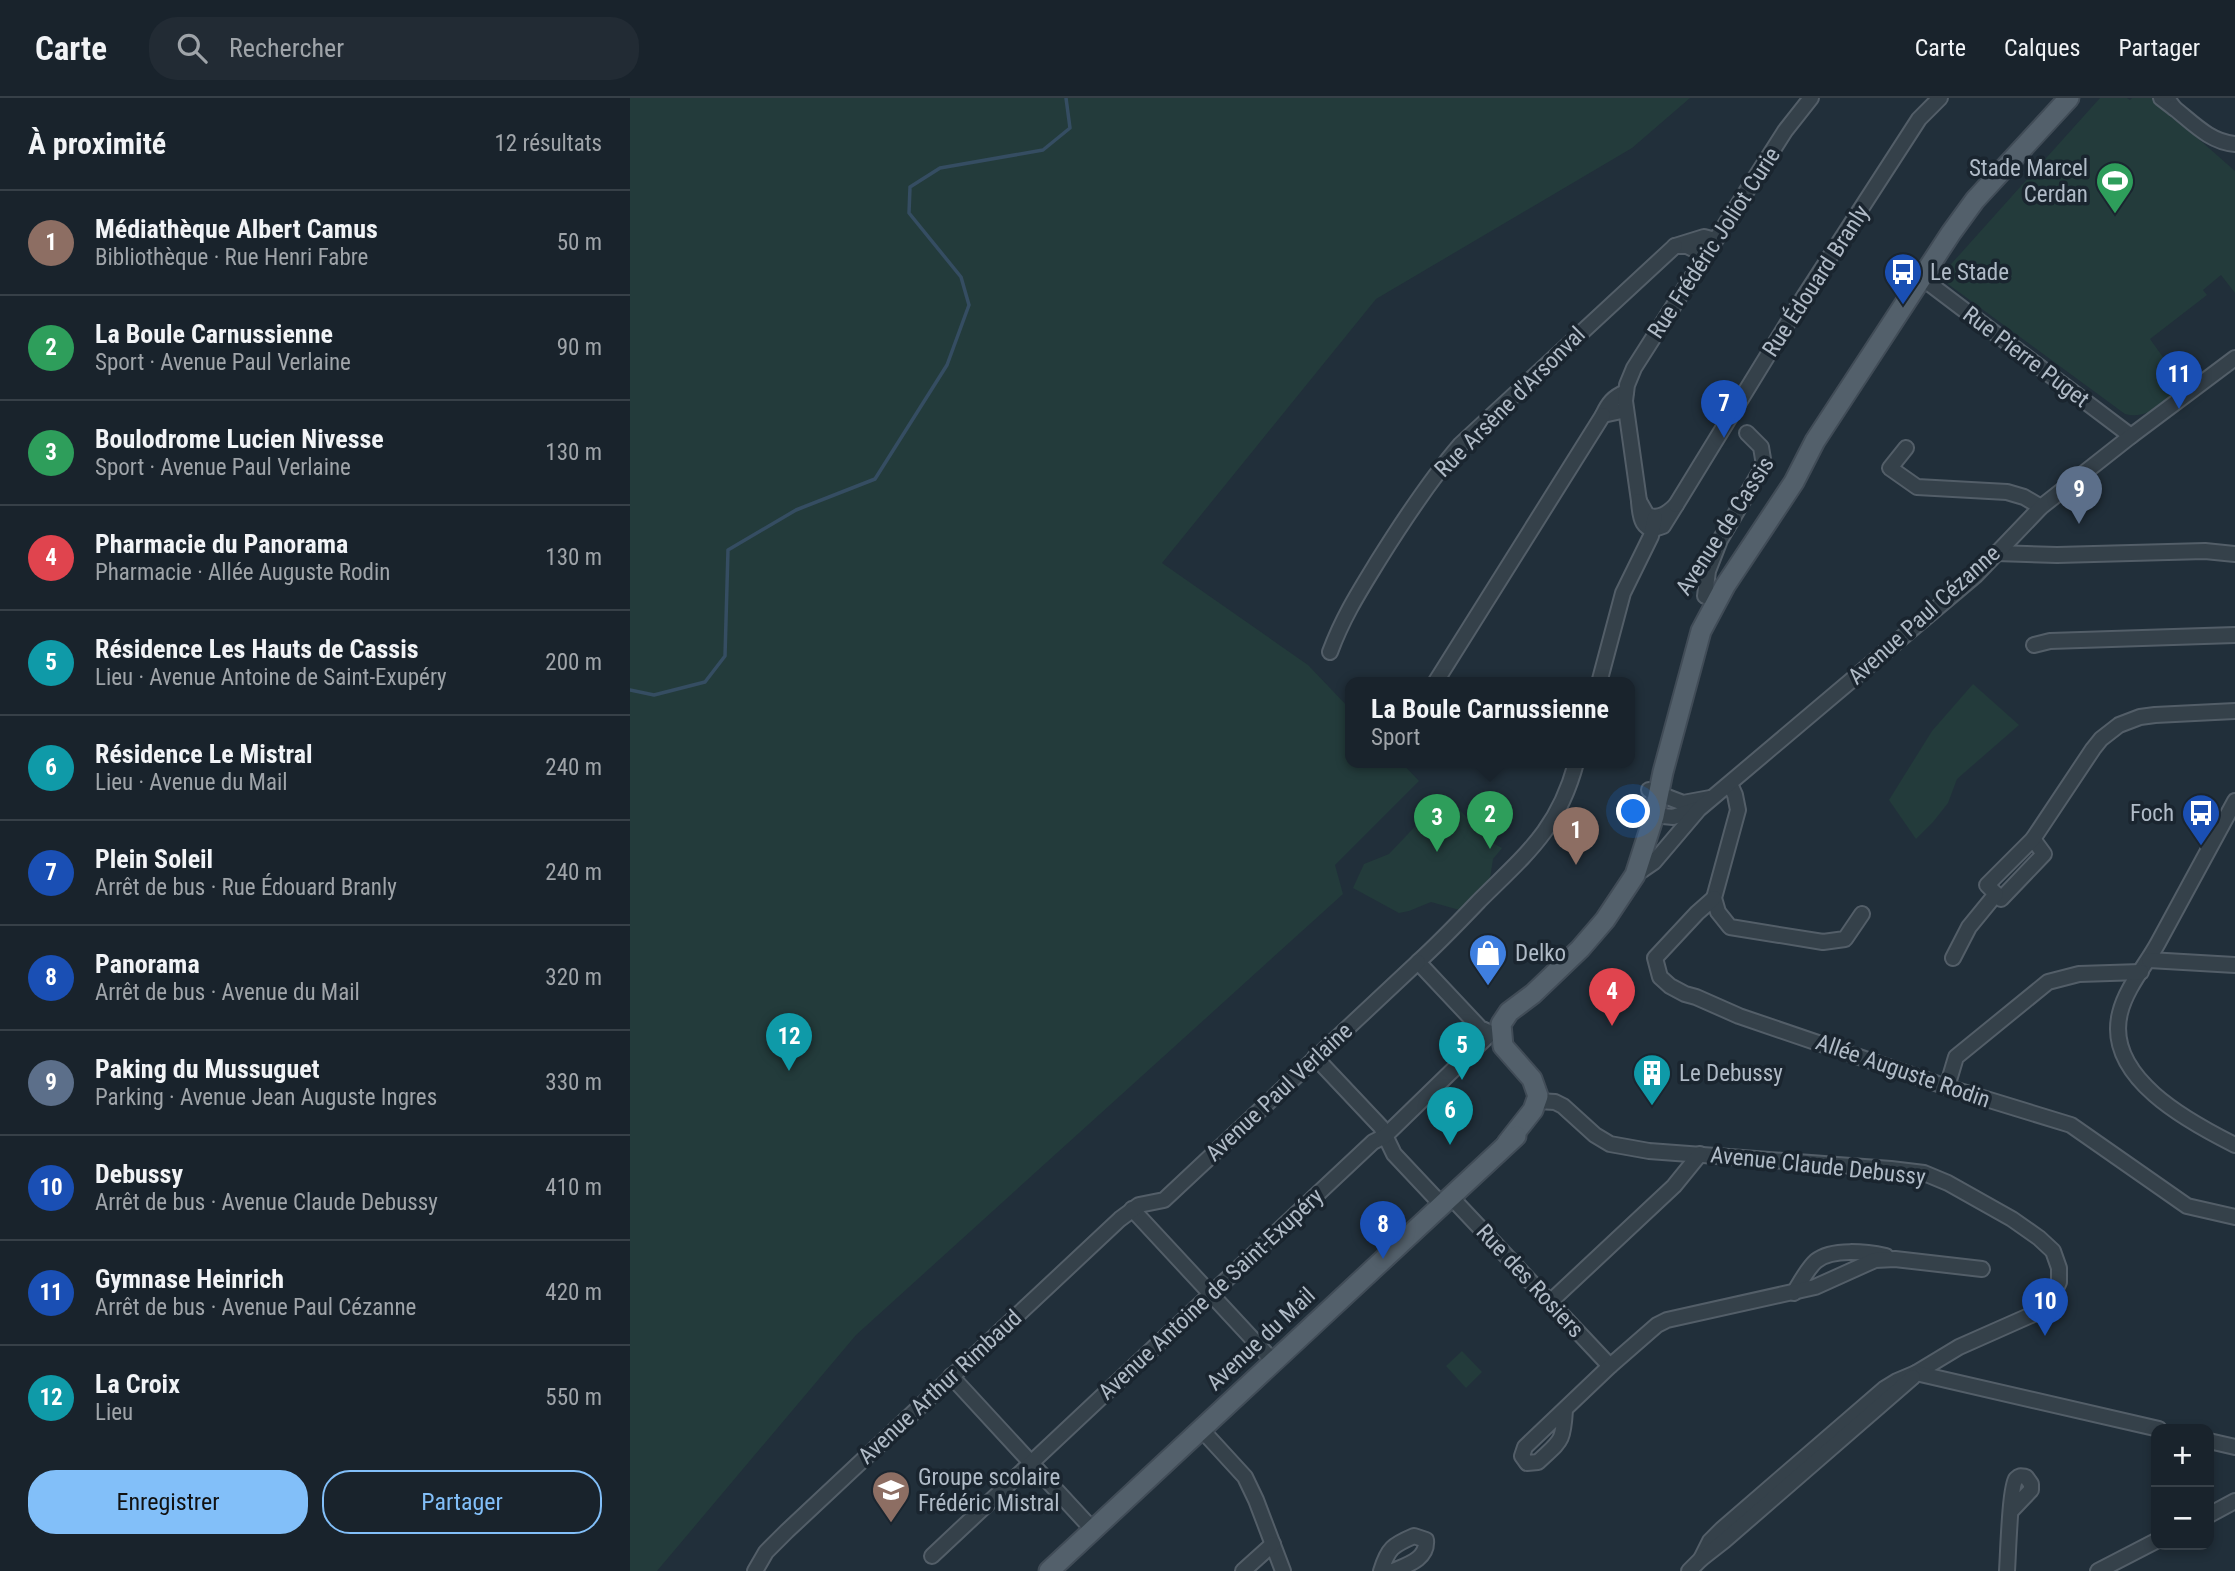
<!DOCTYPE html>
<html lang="fr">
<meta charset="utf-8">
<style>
:root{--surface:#19232c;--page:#222b34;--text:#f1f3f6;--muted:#9fa4a9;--line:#374048;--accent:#82bff9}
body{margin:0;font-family:"Roboto Condensed",sans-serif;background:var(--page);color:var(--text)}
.controls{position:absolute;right:21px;bottom:21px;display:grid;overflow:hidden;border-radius:14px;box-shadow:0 4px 10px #0003}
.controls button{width:63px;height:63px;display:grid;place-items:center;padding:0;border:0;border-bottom:2px solid var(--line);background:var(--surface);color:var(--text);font:35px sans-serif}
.you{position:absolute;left:1004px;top:714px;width:24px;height:24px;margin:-18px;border:5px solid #fff;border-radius:50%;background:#1a73e8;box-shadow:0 0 0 10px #1a73e833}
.badge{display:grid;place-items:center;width:46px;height:46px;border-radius:50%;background:var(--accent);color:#fff;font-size:23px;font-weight:700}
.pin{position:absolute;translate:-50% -58px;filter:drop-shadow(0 2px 4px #0008)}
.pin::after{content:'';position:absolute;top:37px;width:24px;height:21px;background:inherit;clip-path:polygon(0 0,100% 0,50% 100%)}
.popup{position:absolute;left:715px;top:579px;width:290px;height:91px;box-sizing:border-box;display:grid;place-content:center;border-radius:14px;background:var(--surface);filter:drop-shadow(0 2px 5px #0005);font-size:23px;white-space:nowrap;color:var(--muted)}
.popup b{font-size:26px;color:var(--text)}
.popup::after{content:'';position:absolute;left:50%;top:100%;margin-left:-14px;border:14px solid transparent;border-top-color:var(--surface)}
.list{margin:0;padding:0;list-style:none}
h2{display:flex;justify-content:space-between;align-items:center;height:91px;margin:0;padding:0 28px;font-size:30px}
h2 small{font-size:23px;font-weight:400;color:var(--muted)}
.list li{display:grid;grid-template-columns:46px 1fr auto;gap:21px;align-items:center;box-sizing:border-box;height:105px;padding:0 28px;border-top:2px solid var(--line)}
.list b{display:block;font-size:26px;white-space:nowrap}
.list p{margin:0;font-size:23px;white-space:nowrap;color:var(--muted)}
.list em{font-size:23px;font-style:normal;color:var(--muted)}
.actions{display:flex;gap:14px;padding:21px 28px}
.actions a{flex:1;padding:16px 0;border:2px solid var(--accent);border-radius:28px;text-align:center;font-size:24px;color:var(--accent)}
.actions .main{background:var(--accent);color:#111}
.icon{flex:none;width:38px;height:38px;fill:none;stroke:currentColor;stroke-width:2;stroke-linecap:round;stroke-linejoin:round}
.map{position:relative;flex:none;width:1605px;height:1473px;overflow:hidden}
header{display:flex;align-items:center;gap:42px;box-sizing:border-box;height:98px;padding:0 35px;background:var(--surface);border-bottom:2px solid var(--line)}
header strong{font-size:33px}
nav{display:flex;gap:38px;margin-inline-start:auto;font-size:24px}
.search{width:490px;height:63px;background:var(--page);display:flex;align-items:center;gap:18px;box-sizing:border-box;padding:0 24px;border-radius:28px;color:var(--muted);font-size:26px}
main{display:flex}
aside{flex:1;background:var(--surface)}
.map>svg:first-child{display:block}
.green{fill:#233b3b}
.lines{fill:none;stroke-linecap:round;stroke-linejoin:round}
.stream{stroke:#354d62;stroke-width:3.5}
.minor-casing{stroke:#535e68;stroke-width:18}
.major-casing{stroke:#414c57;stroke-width:23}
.minor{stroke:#35414a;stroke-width:14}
.major{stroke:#53606b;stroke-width:19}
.labels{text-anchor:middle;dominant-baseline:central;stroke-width:7;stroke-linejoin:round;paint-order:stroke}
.poi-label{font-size:23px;fill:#b0bbc7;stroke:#1a252f;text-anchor:start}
.street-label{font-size:23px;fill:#b0bbc7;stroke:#1a252f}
</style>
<header>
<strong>Carte</strong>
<div class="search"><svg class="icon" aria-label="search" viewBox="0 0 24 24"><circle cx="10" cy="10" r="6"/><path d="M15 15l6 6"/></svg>Rechercher</div>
<nav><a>Carte</a><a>Calques</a><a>Partager</a></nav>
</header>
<main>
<aside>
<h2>À proximité<small>12 résultats</small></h2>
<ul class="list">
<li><span class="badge" style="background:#8d6e63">1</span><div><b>Médiathèque Albert Camus</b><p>Bibliothèque · Rue Henri Fabre</p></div><em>50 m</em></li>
<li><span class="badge" style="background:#2e9e5b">2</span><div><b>La Boule Carnussienne</b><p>Sport · Avenue Paul Verlaine</p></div><em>90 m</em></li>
<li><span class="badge" style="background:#2e9e5b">3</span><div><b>Boulodrome Lucien Nivesse</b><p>Sport · Avenue Paul Verlaine</p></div><em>130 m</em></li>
<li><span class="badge" style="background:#e0444e">4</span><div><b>Pharmacie du Panorama</b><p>Pharmacie · Allée Auguste Rodin</p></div><em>130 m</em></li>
<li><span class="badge" style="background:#0f9aa8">5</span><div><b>Résidence Les Hauts de Cassis</b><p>Lieu · Avenue Antoine de Saint-Exupéry</p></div><em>200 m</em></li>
<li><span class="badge" style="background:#0f9aa8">6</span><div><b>Résidence Le Mistral</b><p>Lieu · Avenue du Mail</p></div><em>240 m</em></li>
<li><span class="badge" style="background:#1a4fb4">7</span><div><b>Plein Soleil</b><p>Arrêt de bus · Rue Édouard Branly</p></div><em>240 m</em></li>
<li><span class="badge" style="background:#1a4fb4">8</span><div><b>Panorama</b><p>Arrêt de bus · Avenue du Mail</p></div><em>320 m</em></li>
<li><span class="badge" style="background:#5c6f8a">9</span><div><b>Paking du Mussuguet</b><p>Parking · Avenue Jean Auguste Ingres</p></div><em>330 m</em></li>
<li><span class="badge" style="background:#1a4fb4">10</span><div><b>Debussy</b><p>Arrêt de bus · Avenue Claude Debussy</p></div><em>410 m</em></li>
<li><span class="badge" style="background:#1a4fb4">11</span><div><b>Gymnase Heinrich</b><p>Arrêt de bus · Avenue Paul Cézanne</p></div><em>420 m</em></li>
<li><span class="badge" style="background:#0f9aa8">12</span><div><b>La Croix</b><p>Lieu</p></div><em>550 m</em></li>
</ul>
<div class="actions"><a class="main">Enregistrer</a><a>Partager</a></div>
</aside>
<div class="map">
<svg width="1605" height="1473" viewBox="0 0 1605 1473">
<rect width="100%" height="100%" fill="#212f3a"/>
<!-- green -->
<g class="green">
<polygon points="0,0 1060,0 1002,50 746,201 532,465 678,567 720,611 720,665 772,665 789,683 705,767 713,796 226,1237 27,1473 0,1473"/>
<path d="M1470,0H1497L1500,2L1502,0H1522L1605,73V195L1591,177L1573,192L1577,197L1520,241L1535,262L1526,268L1532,275L1535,273L1549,292C1532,305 1518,322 1495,316L1318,186L1314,174Z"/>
<polygon points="1343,586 1389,627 1327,681 1318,705 1303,724 1286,741 1259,702 1302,633"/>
<polygon points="815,697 861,744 872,750 863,761 859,787 833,813 801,804 779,813 769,815 723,790 734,766 759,756"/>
<polygon points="832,1253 852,1274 836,1290 816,1268"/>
</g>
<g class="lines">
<!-- stream -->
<polyline class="stream" points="0,592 24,597 75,584 95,558 98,452 166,412 245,381 317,267 339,207 331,179 279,115 280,89 310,70 413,52 440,30 436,0"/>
<defs>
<g id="minor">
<polyline points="1531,0 1544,10 1537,0"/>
<path d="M1544,10C1563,25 1580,44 1605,46"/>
<polyline points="1075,157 1057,148 1045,148 1074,139 1085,142"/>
<polyline points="1292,180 1501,338"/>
<path d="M996,294C983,299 978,306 973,317L996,312"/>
<polyline points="1276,350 1260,370 1287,389 1377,394 1394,399 1411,409"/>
<polyline points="1009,403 995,303 997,287 1004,270 1155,33 1181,0"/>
<path d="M1009,403L1017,417C1029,422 1038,415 1046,407L1033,428C1012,437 1010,419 1009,403Z"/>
<polyline points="1046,407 1168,208 1289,21 1310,0"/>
<polyline points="1366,455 1427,457 1575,453 1605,456"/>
<polyline points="1075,498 1078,473 1090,442 1134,367 1131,349 1117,335"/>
<polyline points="1404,547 1420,543 1605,537"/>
<path d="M700,554C713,519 729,494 748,463C773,423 799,383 830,347L1045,148"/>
<polyline points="805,585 973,317"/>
<polyline points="969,585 993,495 1021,438 1025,419"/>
<polyline points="1100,686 1105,697 1108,712 1084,800 1088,814 1100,829 1193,844 1215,841 1232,816"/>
<polyline points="1019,692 1053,705 1080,700"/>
<path d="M1605,703C1580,750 1554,797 1528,845C1516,867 1496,890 1490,915C1474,979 1559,1024 1605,1047"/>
<polyline points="1013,716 1043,719 1068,711"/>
<polyline points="1005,777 1024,764 1069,711 1346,477 1411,409 1501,338 1605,260"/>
<polyline points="1366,796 1371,801 1414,756 1403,741"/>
<polyline points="1084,800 1067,815 1025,860 1030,879 1040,888 1055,896 1066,899 1109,918 1317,989 1441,1027 1557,1108 1605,1119"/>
<polyline points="1323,860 1339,829 1366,796 1357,787 1403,741 1463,651 1471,641 1489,627 1510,619 1525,617 1605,613"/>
<polyline points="1519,862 1605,867"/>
<path d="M867,935H861L850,930L788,864C810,844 829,824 849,803C896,756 928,732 946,665"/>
<polyline points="685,959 751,1029 764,1056 811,1106"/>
<polyline points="1317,989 1326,959 1418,884 1449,876 1511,874"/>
<polyline points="908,1003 925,1004 933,1008 965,1037 980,1046 1019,1053 1261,1071 1294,1075 1318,1085 1382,1121 1409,1140 1423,1153 1429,1170 1429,1184 1419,1206 1408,1214 1329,1249 1286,1275 1267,1283 1254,1291 1092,1431 1080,1443 1071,1461"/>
<polyline points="820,1098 980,1268"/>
<polyline points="502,1111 643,1263"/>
<path d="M1164,1195C1170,1185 1177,1171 1186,1163C1202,1150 1237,1154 1256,1158"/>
<polyline points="920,1204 1044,1088 1070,1056"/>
<polyline points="1286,1275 1529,1331"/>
<polyline points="321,1278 463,1432"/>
<path d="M935,1312C933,1345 931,1342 908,1364L897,1365L892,1358L895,1349L980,1268L1027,1227L1037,1222L1185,1189L1245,1162L1265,1161L1352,1171"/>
<polyline points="571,1331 615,1379 626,1402 653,1473"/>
<polyline points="1579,1343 1605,1349"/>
<polyline points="1579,1417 1605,1403"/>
<polyline points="302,1458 743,1044 755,1038 861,935"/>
<polyline points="125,1473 136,1454 157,1433 490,1121 509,1107 534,1102 788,864"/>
<polyline points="613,1473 643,1446"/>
<path d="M751,1473C758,1450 763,1447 784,1438L796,1442C798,1461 777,1467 763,1473"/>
<polyline points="1059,1473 1071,1461 1094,1443 1283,1279"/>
<path d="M1377,1473C1378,1459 1380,1388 1386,1381C1390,1377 1391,1378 1396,1379L1401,1386V1392L1381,1413"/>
<polyline points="1468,1473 1526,1443"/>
</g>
<g id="major">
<polyline points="877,1045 903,1012 908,998 902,981 873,948 871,926 879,914 903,896 950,851 975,822 1005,777 1024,718 1033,674 1071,533 1095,488 1164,384 1185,343 1321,135 1345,102 1439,0"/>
<polyline points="419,1473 886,1038"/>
</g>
</defs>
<!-- minor casing -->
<use href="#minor" class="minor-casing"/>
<!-- major casing -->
<use href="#major" class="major-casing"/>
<!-- minor -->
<use href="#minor" class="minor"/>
<!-- major -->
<use href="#major" class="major"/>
</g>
<!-- icons -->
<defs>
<symbol id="stadium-pin" viewBox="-11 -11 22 30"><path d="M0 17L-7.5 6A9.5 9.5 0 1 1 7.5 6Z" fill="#2e9e5b" stroke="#1a252f"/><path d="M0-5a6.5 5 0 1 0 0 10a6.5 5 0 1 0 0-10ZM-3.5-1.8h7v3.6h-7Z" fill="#fff"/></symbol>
<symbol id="bus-pin" viewBox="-11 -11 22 30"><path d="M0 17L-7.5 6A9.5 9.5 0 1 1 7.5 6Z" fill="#1a4fb4" stroke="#1a252f"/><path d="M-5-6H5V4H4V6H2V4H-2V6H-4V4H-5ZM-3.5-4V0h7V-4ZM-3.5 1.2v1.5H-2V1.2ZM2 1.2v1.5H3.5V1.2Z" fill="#fff"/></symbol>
<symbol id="shop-pin" viewBox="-11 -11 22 30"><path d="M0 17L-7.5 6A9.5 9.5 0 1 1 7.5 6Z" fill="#3f7fe0" stroke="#1a252f"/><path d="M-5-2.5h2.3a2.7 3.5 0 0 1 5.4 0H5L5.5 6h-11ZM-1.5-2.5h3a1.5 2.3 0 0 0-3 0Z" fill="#fff"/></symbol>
<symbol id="building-pin" viewBox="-11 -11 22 30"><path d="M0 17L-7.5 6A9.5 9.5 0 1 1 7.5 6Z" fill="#0f9aa8" stroke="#1a252f"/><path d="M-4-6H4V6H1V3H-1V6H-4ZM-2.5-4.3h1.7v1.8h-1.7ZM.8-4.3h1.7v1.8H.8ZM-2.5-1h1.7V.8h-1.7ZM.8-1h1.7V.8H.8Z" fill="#fff"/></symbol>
<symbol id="school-pin" viewBox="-11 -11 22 30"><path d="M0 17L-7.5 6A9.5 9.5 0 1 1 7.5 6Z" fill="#8d6e63" stroke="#1a252f"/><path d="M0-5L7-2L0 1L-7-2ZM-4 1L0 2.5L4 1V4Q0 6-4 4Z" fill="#fff"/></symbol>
</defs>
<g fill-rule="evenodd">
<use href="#stadium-pin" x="1463" y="61" width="44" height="60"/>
<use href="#bus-pin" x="1251" y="152" width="44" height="60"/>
<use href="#bus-pin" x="1549" y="693" width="44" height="60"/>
<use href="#shop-pin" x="836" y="833" width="44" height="60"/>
<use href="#building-pin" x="1000" y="953" width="44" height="60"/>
<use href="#school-pin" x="239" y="1370" width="44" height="60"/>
</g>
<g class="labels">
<!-- poi labels -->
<g class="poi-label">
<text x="1458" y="70" text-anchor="end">Stade Marcel<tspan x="1458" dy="26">Cerdan</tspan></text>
<text x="1300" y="174">Le Stade</text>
<text x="1544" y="715" text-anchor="end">Foch</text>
<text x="885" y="855">Delko</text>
<text x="1049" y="975">Le Debussy</text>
<text x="288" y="1379">Groupe scolaire<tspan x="288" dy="26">Frédéric Mistral</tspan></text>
</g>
<!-- street labels -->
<g class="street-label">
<text transform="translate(1084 145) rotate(-57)">Rue Frédéric Joliot Curie</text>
<text transform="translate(1186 183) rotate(-57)">Rue Édouard Branly</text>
<text transform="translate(1396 259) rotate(37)">Rue Pierre Puget</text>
<text transform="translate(880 304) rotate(-45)">Rue Arsène d'Arsonval</text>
<text transform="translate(1095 428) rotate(-57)">Avenue de Cassis</text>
<text transform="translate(1294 517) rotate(-42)">Avenue Paul Cézanne</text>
<text transform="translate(1273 973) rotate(19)">Allée Auguste Rodin</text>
<text transform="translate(649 994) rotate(-43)">Avenue Paul Verlaine</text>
<text transform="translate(1188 1068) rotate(6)">Avenue Claude Debussy</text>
<text transform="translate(900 1183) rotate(47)">Rue des Rosiers</text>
<text transform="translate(581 1196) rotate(-43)">Avenue Antoine de Saint-Exupéry</text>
<text transform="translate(631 1241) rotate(-43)">Avenue du Mail</text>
<text transform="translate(310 1289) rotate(-43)">Avenue Arthur Rimbaud</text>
</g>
</g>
</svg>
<div class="controls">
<button>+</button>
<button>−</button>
</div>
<div class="you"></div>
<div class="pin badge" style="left:946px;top:767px;background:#8d6e63">1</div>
<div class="pin badge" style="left:860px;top:751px;background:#2e9e5b">2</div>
<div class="popup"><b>La Boule Carnussienne</b>Sport</div>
<div class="pin badge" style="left:807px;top:754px;background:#2e9e5b">3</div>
<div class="pin badge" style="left:982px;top:928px;background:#e0444e">4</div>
<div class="pin badge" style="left:832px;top:982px;background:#0f9aa8">5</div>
<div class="pin badge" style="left:820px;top:1047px;background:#0f9aa8">6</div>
<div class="pin badge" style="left:1094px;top:340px;background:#1a4fb4">7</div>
<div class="pin badge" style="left:753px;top:1161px;background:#1a4fb4">8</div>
<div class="pin badge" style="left:1449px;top:426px;background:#5c6f8a">9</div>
<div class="pin badge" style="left:1415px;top:1238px;background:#1a4fb4">10</div>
<div class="pin badge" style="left:1549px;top:311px;background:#1a4fb4">11</div>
<div class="pin badge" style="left:159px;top:973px;background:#0f9aa8">12</div>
</div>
</main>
